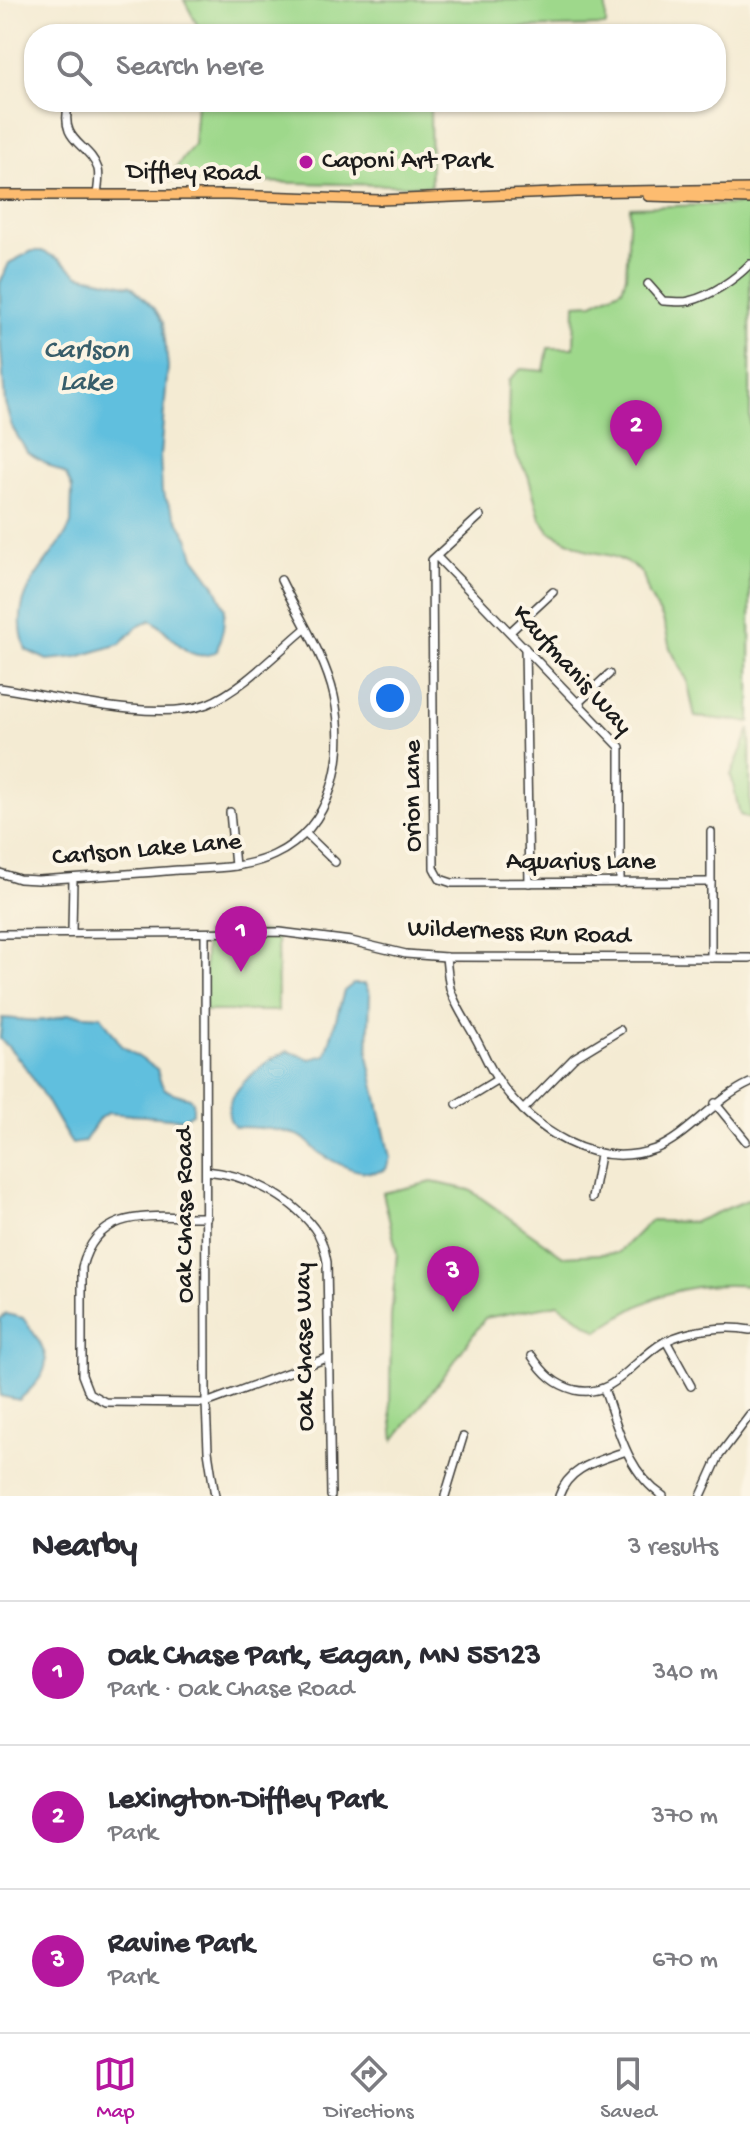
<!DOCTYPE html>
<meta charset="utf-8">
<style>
:root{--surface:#fff;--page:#f2f2f3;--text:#2b2b33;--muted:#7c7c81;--line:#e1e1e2;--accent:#b5179e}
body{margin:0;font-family:"Gochi Hand",sans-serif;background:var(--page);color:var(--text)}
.you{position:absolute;left:390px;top:698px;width:28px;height:28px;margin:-20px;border:6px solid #fff;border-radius:50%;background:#1a73e8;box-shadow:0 0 0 12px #1a73e833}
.badge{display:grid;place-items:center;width:52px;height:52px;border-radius:50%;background:var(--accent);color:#fff;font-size:26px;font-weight:700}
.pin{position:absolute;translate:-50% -66px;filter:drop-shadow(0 2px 4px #0008)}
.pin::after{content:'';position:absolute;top:42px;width:28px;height:24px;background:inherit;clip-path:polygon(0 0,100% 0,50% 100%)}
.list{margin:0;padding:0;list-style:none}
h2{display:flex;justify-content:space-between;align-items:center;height:104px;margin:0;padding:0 32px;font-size:34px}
h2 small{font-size:26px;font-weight:400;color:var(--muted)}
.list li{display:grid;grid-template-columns:52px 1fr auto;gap:24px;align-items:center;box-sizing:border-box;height:144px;padding:0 32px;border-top:2px solid var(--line)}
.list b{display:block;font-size:30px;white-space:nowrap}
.list p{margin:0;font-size:26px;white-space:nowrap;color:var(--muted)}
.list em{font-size:26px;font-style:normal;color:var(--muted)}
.icon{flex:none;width:44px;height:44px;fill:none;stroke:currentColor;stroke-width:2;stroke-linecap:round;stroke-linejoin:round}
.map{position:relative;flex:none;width:750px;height:1496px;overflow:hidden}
.search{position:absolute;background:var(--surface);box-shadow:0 2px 6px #0004;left:24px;right:24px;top:24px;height:88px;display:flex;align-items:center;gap:20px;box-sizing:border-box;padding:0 28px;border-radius:32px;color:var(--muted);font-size:30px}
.sheet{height:536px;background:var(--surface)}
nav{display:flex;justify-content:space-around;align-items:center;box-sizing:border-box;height:112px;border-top:2px solid var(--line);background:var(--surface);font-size:22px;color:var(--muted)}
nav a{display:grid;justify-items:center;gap:4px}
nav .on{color:var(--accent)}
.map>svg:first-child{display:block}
.green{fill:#9ed88b;stroke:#5d7a54;stroke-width:2}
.water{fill:#60bfde;stroke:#3e6e7d;stroke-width:2}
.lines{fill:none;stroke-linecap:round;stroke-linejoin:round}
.minor-casing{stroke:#3c3b37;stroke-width:10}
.major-casing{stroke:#3c3b37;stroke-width:12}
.minor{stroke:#fff;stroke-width:7}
.major{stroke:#fdbc70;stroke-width:9}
.poi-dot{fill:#b5179e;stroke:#fcf5e5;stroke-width:3}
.labels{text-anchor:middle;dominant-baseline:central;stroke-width:8;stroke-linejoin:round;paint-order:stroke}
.poi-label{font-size:26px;fill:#1c1c1c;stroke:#fcf5e5;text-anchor:start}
.street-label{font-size:26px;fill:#1c1c1c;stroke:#fcf5e5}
.water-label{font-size:28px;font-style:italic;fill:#375d6a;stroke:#fcf5e5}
</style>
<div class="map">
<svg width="750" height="1496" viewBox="0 0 750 1496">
<rect width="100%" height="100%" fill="#fcf5e5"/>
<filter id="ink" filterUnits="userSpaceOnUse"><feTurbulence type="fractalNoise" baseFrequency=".0125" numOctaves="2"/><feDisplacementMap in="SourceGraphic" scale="16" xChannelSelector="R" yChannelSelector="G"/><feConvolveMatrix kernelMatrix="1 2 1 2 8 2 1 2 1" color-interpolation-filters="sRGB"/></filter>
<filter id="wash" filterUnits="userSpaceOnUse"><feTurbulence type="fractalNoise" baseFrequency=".006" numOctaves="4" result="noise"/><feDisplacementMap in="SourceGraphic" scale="32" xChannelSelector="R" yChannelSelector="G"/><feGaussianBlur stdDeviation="1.8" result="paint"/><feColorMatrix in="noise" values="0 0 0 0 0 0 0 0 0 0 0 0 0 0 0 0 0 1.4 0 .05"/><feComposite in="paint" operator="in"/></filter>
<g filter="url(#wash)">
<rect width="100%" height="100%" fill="#f4ebd3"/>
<!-- green -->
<g class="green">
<polygon points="184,0 606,0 606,26 202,34"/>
<polygon points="197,102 430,102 431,186 167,180 194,144"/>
<polygon points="750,204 750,722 695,717 687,680 670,648 663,619 649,595 643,575 633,565 612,556 588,551 550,532 540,518 528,475 517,457 508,427 509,380 521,369 544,371 548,348 574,348 575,304 593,303 622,289 626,276 630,207"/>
<polygon points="750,729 750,819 740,815 731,775"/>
<polygon points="277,932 278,1011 205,1011 205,933"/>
<path d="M432,1182L470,1190L563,1256L618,1253L650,1221L694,1222L750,1199V1286C686,1281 649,1295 598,1331L558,1304L485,1318L449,1369L394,1440L390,1403L391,1317L397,1253L383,1193Z"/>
</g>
<!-- water -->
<g class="water">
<path d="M32,251H42L59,259L79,275L131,286L155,309L163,322L168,367L160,456L162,492L189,540L194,557L214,584L225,608L223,629L217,651C187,668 173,632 151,620L137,627L120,644L77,657L47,660L26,650C8,599 39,574 66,534L71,524L72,488L66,475L27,452L12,427L5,403L0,336V283L9,263Z"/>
<path d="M353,984H365L370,994L368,1056L390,1158L386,1169C366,1179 339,1165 321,1154C313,1149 307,1138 297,1135C278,1129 255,1127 235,1127C210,1101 265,1060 288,1051L310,1059L326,1055L344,991Z"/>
<path d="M69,1014L101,1016L122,1046L157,1069C162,1094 167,1091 190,1098L193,1102V1113L182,1119L108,1113L100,1118L84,1142L72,1144C48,1108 33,1068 0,1039L2,1018C30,1019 42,1025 69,1014Z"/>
<path d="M6,1314L23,1318C50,1355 58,1366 19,1400L0,1396V1319Z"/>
</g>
</g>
<g filter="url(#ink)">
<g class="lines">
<defs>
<g id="minor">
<path d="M69,102C58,144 89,142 98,169C100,177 98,186 97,195"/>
<path d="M648,284L663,301C672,301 682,303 689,301C711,296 735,279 750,264"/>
<polyline points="480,516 432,560 434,868 440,879 452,883 711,882"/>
<polyline points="437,557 620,747 620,883"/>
<polyline points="510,632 553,592"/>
<polyline points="525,648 529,883"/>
<path d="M0,688C54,696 158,723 207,704C242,690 276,653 305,629"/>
<polyline points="578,703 609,674"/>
<polyline points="230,812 235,866"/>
<polyline points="305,833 335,862"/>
<path d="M0,873L19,879L38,880C85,877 132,874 178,870C210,868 245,869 274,855C334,827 347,755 334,696C325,656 299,617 281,580"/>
<polyline points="72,932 73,878"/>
<polyline points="205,933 206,1403 208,1451 215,1496"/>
<polyline points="0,934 280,932 351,941 406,954 446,957 750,958"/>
<path d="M446,957C447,967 448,978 450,988C454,1004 467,1022 475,1037C483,1051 489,1067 498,1080C533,1130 594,1171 655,1149C687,1137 714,1099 750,1083"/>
<polyline points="711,958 711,832"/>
<polyline points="715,1103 746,1141"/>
<polyline points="457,1104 498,1079"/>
<polyline points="523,1110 574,1058 620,1030"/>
<path d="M206,1171C245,1174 290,1196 314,1228C322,1238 325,1250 327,1262L331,1496"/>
<polyline points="592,1198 600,1155"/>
<path d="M207,1217C155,1218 98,1204 82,1267V1375L89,1393L105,1402L206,1403L327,1358"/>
<polyline points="666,1341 691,1386"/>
<path d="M532,1356C543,1373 555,1385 575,1390C615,1399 633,1359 664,1342C688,1330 724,1325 750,1330"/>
<path d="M604,1389C618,1428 627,1472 663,1496"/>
<polyline points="445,1496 463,1437"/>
<path d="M559,1496C569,1466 599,1461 626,1451"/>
<polyline points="701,1496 719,1456 750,1415"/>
</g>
<g id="major">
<polyline points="0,195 228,195 380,200 576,192 750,189"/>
<polyline points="648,196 750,199"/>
</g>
</defs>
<!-- minor casing -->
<use href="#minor" class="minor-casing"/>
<!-- major casing -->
<use href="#major" class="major-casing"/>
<!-- minor -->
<use href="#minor" class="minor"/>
<!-- major -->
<use href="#major" class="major"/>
</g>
</g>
<!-- markers -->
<circle class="poi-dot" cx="306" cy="162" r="8"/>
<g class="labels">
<!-- poi labels -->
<g class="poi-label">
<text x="322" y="162">Caponi Art Park</text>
</g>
<!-- street labels -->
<g class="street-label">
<text transform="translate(193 174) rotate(1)">Diffley Road</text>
<text transform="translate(571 671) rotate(48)">Kaufmanis Way</text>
<text transform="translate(414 796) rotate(-90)">Orion Lane</text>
<text transform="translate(147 851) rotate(-5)">Carlson Lake Lane</text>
<text x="581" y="863">Aquarius Lane</text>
<text transform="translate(519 934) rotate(2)">Wilderness Run Road</text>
<text transform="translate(186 1215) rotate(-90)">Oak Chase Road</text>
<text transform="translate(306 1347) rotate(-91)">Oak Chase Way</text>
</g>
<!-- water labels -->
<g class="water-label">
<text x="86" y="351">Carlson<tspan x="86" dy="32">Lake</tspan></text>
</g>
</g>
</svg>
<div class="you"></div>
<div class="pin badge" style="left:241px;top:972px">1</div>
<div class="pin badge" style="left:636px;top:466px">2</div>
<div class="pin badge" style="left:453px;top:1312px">3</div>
<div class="search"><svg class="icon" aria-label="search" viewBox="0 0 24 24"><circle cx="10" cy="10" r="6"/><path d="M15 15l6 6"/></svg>Search here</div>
</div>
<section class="sheet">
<h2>Nearby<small>3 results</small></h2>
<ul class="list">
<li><span class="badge">1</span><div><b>Oak Chase Park, Eagan, MN 55123</b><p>Park · Oak Chase Road</p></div><em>340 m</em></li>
<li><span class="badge">2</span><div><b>Lexington-Diffley Park</b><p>Park</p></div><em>370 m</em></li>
<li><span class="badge">3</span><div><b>Ravine Park</b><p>Park</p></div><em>670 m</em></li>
</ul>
</section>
<nav>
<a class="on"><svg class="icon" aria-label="map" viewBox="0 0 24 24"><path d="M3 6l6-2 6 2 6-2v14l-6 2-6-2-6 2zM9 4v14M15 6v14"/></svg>Map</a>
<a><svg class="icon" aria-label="directions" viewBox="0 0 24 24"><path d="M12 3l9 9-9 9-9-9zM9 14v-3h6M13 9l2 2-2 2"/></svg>Directions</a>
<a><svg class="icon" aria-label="saved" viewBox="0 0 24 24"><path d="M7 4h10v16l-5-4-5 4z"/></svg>Saved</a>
</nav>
